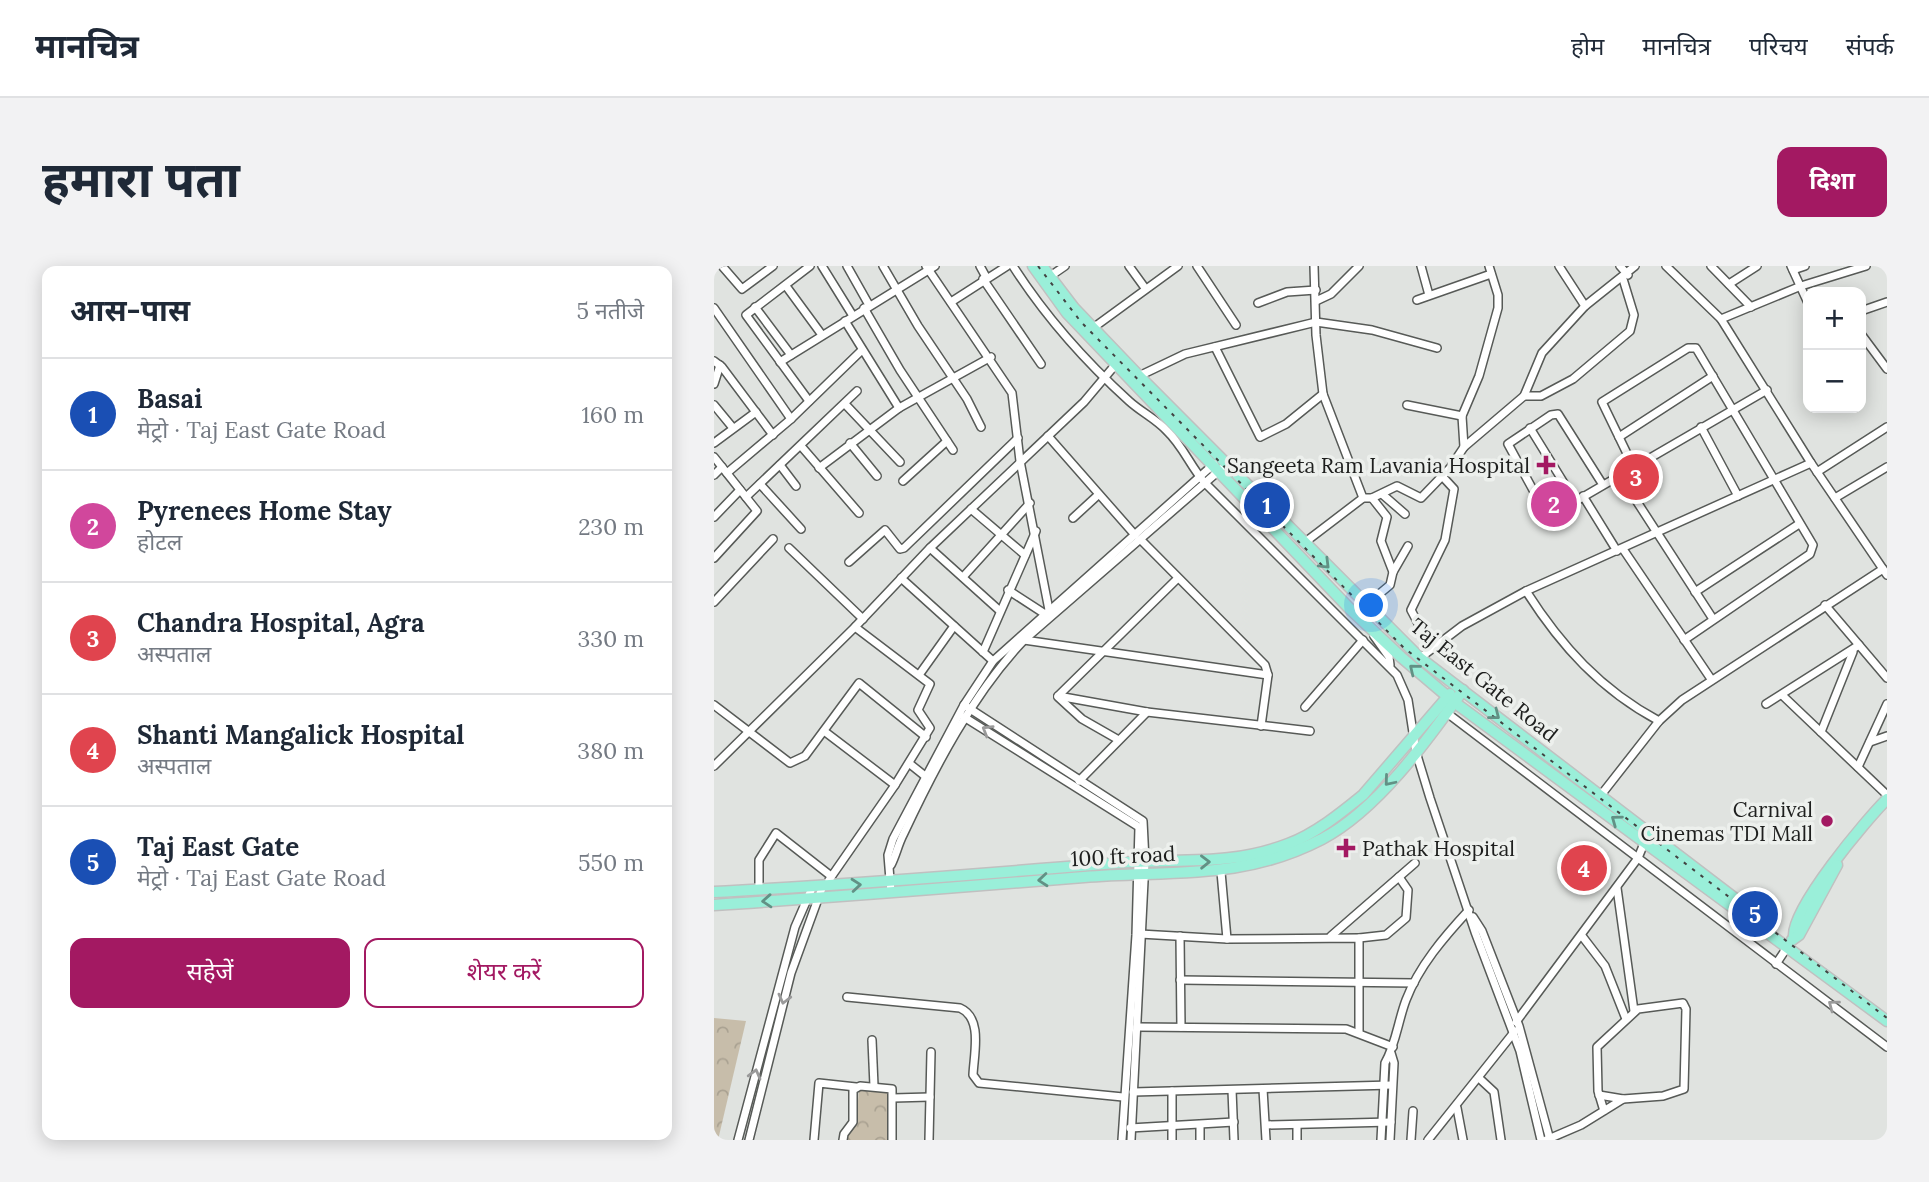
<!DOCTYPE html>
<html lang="hi">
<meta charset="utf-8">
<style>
:root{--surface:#fff;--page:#f2f2f3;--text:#1f2937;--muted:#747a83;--line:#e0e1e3;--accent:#a31962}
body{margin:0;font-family:Lora,"Noto Sans Devanagari",serif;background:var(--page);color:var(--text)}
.controls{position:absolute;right:21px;top:21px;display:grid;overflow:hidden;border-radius:14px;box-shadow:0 4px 18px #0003}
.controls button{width:63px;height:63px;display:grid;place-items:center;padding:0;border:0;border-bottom:2px solid var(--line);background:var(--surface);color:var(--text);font:35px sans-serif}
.you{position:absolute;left:658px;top:340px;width:24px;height:24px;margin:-18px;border:5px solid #fff;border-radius:50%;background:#1a73e8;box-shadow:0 0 0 10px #1a73e833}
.badge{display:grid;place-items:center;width:46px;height:46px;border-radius:50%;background:var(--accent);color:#fff;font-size:23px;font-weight:700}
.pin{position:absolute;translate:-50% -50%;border:4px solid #fff;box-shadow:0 2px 7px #0006}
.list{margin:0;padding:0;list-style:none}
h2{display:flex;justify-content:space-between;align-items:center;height:91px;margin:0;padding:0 28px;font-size:30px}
h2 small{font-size:23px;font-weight:400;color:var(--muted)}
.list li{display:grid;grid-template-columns:46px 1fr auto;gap:21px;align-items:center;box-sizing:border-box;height:112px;padding:0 28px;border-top:2px solid var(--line)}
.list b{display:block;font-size:26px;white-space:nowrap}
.list p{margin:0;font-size:23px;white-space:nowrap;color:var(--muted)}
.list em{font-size:23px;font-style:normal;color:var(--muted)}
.actions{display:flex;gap:14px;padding:21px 28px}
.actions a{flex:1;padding:16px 0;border:2px solid var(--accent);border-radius:14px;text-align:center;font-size:24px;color:var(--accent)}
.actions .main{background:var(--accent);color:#fff}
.map{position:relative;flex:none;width:1173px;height:874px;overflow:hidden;border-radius:14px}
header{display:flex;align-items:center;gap:42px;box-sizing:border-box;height:98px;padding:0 35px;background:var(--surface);border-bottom:2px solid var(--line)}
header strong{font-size:33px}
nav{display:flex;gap:38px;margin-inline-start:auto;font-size:24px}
.intro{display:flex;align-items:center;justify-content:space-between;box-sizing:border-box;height:168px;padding:0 42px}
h1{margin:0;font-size:49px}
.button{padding:18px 32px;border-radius:14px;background:var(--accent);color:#fff;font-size:24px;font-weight:700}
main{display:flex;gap:42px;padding:0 42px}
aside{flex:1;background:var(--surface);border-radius:14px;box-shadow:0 4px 18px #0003}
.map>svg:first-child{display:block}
.park{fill:url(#park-crowns)}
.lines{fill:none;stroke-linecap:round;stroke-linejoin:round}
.minor-casing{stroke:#575a57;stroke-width:10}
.major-casing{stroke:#c0c0c0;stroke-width:13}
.minor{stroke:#fff;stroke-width:7}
.major{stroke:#9aefd9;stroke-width:10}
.rail{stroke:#424342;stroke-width:2;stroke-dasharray:3.5 7;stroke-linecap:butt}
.oneway{stroke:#629185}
.oneway2{stroke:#9a9a9a}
.poi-dot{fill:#a31962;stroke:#edf0ed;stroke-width:2.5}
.labels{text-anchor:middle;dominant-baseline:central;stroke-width:7;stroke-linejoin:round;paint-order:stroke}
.poi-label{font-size:21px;fill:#1e1f1e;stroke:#edf0ed;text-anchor:end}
.street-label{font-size:21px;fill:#1e1f1e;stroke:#edf0ed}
</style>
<header>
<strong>मानचित्र</strong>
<nav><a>होम</a><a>मानचित्र</a><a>परिचय</a><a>संपर्क</a></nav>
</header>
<div class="intro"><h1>हमारा पता</h1><a class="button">दिशा</a></div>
<main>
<aside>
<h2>आस-पास<small>5 नतीजे</small></h2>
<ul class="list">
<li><span class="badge" style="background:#1a4fb4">1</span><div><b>Basai</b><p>मेट्रो · Taj East Gate Road</p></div><em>160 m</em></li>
<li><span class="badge" style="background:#d1479c">2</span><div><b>Pyrenees Home Stay</b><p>होटल</p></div><em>230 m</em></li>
<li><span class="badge" style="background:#e0444e">3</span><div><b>Chandra Hospital, Agra</b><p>अस्पताल</p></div><em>330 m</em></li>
<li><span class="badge" style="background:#e0444e">4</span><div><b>Shanti Mangalick Hospital</b><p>अस्पताल</p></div><em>380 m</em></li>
<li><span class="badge" style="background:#1a4fb4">5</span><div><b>Taj East Gate</b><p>मेट्रो · Taj East Gate Road</p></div><em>550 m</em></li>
</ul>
<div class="actions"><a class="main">सहेजें</a><a>शेयर करें</a></div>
</aside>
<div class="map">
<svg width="1173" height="874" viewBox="0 0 1173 874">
<defs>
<pattern id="park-crowns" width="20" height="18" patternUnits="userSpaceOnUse" patternTransform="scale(1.75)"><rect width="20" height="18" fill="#c7bdaa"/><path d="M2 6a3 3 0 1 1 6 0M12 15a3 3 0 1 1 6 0" fill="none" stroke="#aaa292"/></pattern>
</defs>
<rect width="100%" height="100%" fill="#e0e3e0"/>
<!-- park -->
<g class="park">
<polygon points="0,752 32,755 4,874 0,874"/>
<polygon points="145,823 174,826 173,874 133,874 133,867 142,859"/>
</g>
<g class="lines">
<defs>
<g id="minor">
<polyline points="8,0 28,23 59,0"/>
<polyline points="108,0 139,50"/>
<polyline points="133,0 155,39"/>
<polyline points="169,0 204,60 253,133 267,161"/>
<polyline points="212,0 298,127 306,195 335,344"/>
<polyline points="266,0 272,11"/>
<path d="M299,0C331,50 371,95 415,135C427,146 442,153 453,165C469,180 476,200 491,217L683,409L694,434L702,486L716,532L761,666L806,785L827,874"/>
<polyline points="415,0 431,22"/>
<polyline points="483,0 522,59"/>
<polyline points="600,0 602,69 609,128 649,232"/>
<polyline points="707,0 715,29"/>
<polyline points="845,0 871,40"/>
<polyline points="906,0 914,9"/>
<polyline points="952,0 1007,53"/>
<polyline points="997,0 1037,41"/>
<polyline points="1077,0 1094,37"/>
<polyline points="1152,0 1087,20 1007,53 1097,197 1173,309"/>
<polyline points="1079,4 1091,0"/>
<polyline points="335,11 351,0"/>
<polyline points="269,13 327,98"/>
<polyline points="1015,18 1043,0"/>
<polyline points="72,20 108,69"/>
<polyline points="703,34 777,8"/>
<polyline points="602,35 617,28 645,0"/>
<polyline points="237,36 293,0"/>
<polyline points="544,37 573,26 602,24"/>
<polyline points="41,41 77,89"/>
<polyline points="0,42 77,153"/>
<polyline points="150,42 186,104 239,184"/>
<polyline points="1147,45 1173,36"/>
<polyline points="131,55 185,142"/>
<polyline points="379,62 464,0"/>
<polyline points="1147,68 1173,103"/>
<polyline points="501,81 546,171 572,158 609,128"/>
<polyline points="0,95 8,101 59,169"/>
<polyline points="66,96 221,0"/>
<polyline points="425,110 471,88 602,56 658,64 723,82"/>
<polyline points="0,118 6,99"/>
<polyline points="810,130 827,130 859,113 916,65 920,49 909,13"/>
<polyline points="95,135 32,49 96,0"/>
<polyline points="131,138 186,196"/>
<polyline points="0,139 19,162"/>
<polyline points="693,139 748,150"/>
<polyline points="987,161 1024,230"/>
<polyline points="816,162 861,235"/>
<polyline points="334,170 421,269"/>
<polyline points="905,171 999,110"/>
<polyline points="0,177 42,146"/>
<polyline points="136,177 163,210"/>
<polyline points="87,180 145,247"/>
<polyline points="750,181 810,130 828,87 871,40 921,0"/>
<polyline points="0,191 43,245 0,292"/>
<polyline points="66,199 82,220"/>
<polyline points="919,200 888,136 974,82 982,82 1099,279 1096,288 970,374"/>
<polyline points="105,202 185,142 277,91"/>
<polyline points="1103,206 1173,161"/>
<polyline points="13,207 77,153 147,85"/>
<polyline points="905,208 999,353"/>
<polyline points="0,209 8,201"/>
<polyline points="189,215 233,175"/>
<polyline points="46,218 87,263"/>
<polyline points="889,219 844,148 837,149 794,178 831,246 838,249 1053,124"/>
<polyline points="668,228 691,248"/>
<polyline points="869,230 903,285"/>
<polyline points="32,231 143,125"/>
<polyline points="658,232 673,251 667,275 679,306"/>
<polyline points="1121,232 1173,201"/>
<polyline points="257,243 311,289"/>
<polyline points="0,251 26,224"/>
<polyline points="359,252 384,229"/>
<polyline points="427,274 551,399 554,409 547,460"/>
<polyline points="590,277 649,232 658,232 683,220 707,232 736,202 750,181 748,150 765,110 784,42 784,29 775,0"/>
<polyline points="75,282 149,353"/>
<polyline points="216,282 286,345"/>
<polyline points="909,283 997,413"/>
<polyline points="135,296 171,264 186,283 190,282 304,172"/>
<polyline points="249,311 316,237"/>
<polyline points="187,312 279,395"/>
<polyline points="294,324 331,348"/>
<path d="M812,325C847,380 887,424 945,455"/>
<polyline points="981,326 1085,258"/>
<polyline points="0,336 59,273"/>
<polyline points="652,339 676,319 679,306 694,280"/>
<polyline points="1111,339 1173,412"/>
<polyline points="660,370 675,391 676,399"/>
<polyline points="310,374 554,409"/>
<polyline points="717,382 697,344 731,274 740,223 728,210"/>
<polyline points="269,386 322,265"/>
<polyline points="706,392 748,360 812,325 1097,197"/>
<polyline points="205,409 240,360"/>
<polyline points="1068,429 1173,529"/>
<polyline points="344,430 433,446 596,465"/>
<polyline points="344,430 463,313"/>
<polyline points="344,431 368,453 403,473"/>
<polyline points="1052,438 1145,379"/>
<polyline points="0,439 76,497 91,490 145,417 212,471"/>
<polyline points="250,439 429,555 431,595 417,874"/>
<polyline points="591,441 649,374"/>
<polyline points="733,447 1173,781"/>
<polyline points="250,451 425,561 422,669 408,874"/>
<polyline points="110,465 181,519 216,462 204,444 216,418 141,361"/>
<polyline points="1107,466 1139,386"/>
<polyline points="1156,476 1173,470"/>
<polyline points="196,498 211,510"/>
<polyline points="0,500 141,361 216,282 370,136 402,98"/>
<polyline points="1144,501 1173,438"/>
<polyline points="365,515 433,446"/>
<polyline points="887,529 945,455 968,434 1169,303"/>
<path d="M177,599C182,589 184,579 189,569C221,501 258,429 310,374L507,203"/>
<polyline points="507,606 513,673"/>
<polyline points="115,614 181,519"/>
<polyline points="903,622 920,745"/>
<polyline points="45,624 45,594 62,567 117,610"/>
<polyline points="177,626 174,589 179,573 250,439 279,395 500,198"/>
<polyline points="759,651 768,665 805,760 836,874"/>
<polyline points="426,668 513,673 645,672 645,766"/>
<polyline points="466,670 467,761"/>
<polyline points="617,670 701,597"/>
<polyline points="868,670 891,700 912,753"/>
<polyline points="645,672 672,669 692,652 694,624 685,611"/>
<polyline points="1062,698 1074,680"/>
<polyline points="466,714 700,717"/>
<path d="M133,731L246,742C269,752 260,787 259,809L265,817L409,831"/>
<polyline points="802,756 924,592 931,575"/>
<polyline points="423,761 632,763 679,781"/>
<polyline points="158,774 160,820"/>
<polyline points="766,813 780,826 787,874"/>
<polyline points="549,823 552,874"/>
<polyline points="518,824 520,874"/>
<polyline points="419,826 678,819"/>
<polyline points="885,829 909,833"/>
<polyline points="179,832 216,831"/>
<polyline points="743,842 749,874"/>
<polyline points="552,859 677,856"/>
<polyline points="416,862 520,856"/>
<polyline points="24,874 81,661 98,622"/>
<polyline points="35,874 77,707 108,622"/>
<polyline points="100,874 105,817 142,821"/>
<polyline points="129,874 130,868 139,856 139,824 146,820 178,823 178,874"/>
<polyline points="215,874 217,786"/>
<polyline points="458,874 458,825"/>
<polyline points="486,874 486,860"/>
<polyline points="583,874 583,859"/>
<path d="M667,874L671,797C682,778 684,755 692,734C705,700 730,671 755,644"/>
<polyline points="676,874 680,797 677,787"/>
<polyline points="697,874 699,845"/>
<polyline points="714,874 801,765"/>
<polyline points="832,874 867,859 909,833 949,830 970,823 972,743 969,737 924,743 883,781 884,825 890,845"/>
</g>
<g id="major">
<polyline points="319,0 353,47 635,342 687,391 740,436 1173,755"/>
<polyline points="328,0 360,42 425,110 706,392 1032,641"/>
<path d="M0,626C134,619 268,608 402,597C463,592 514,601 574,578C601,568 627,547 649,529L736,428"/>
<path d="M0,639C123,631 247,621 370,611C457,604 527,615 608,573C663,544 713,475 749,424"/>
<path d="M1080,670C1078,642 1152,554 1173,533"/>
<polyline points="1078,674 1085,669 1123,599"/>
</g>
</defs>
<!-- minor casing -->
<use href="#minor" class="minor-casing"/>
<!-- major casing -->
<use href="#major" class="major-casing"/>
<!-- minor -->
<use href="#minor" class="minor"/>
<!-- major -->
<use href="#major" class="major"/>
<!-- rail -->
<polyline class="rail" points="324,0 367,56 690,382 1173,752"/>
</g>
<!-- one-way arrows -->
<defs><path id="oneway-chevron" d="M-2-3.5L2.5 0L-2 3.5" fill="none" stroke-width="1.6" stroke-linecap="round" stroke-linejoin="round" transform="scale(1.75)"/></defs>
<g class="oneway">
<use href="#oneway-chevron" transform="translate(611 298) rotate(45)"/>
<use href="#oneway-chevron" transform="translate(700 403) rotate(-141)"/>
<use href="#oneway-chevron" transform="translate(781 449) rotate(38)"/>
<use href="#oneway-chevron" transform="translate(675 515) rotate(130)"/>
<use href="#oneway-chevron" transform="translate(902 554) rotate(-144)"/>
<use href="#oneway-chevron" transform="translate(491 596) rotate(-1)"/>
<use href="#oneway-chevron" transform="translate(329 614) rotate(175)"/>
<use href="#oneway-chevron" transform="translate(142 619) rotate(-5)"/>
<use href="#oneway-chevron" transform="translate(53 635) rotate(176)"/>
</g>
<g class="oneway2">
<use href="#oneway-chevron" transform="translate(273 464) rotate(-149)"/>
<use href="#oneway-chevron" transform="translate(70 733) rotate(104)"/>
<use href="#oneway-chevron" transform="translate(1119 739) rotate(-143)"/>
<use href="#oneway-chevron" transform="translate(41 808) rotate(-75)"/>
</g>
<!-- markers -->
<g class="poi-dot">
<path d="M828.5 188.5h7v7h7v7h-7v7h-7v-7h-7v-7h7z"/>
<circle cx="1113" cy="555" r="7"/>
<path d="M628.5 571.5h7v7h7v7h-7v7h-7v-7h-7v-7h7z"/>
</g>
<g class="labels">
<!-- poi labels -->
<g class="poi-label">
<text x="816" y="199">Sangeeta Ram Lavania Hospital</text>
<text x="1099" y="543">Carnival<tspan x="1099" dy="24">Cinemas TDI Mall</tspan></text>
<text x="648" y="582" text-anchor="start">Pathak Hospital</text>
</g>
<!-- street labels -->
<g class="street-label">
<text transform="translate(770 414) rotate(39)">Taj East Gate Road</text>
<text transform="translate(409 590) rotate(-3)">100 ft road</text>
</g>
</g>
</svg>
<div class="controls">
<button>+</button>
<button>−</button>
</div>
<div class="you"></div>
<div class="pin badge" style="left:553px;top:239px;background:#1a4fb4">1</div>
<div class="pin badge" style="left:840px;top:238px;background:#d1479c">2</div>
<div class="pin badge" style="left:922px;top:211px;background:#e0444e">3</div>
<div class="pin badge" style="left:870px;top:602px;background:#e0444e">4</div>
<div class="pin badge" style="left:1041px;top:648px;background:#1a4fb4">5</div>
</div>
</main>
